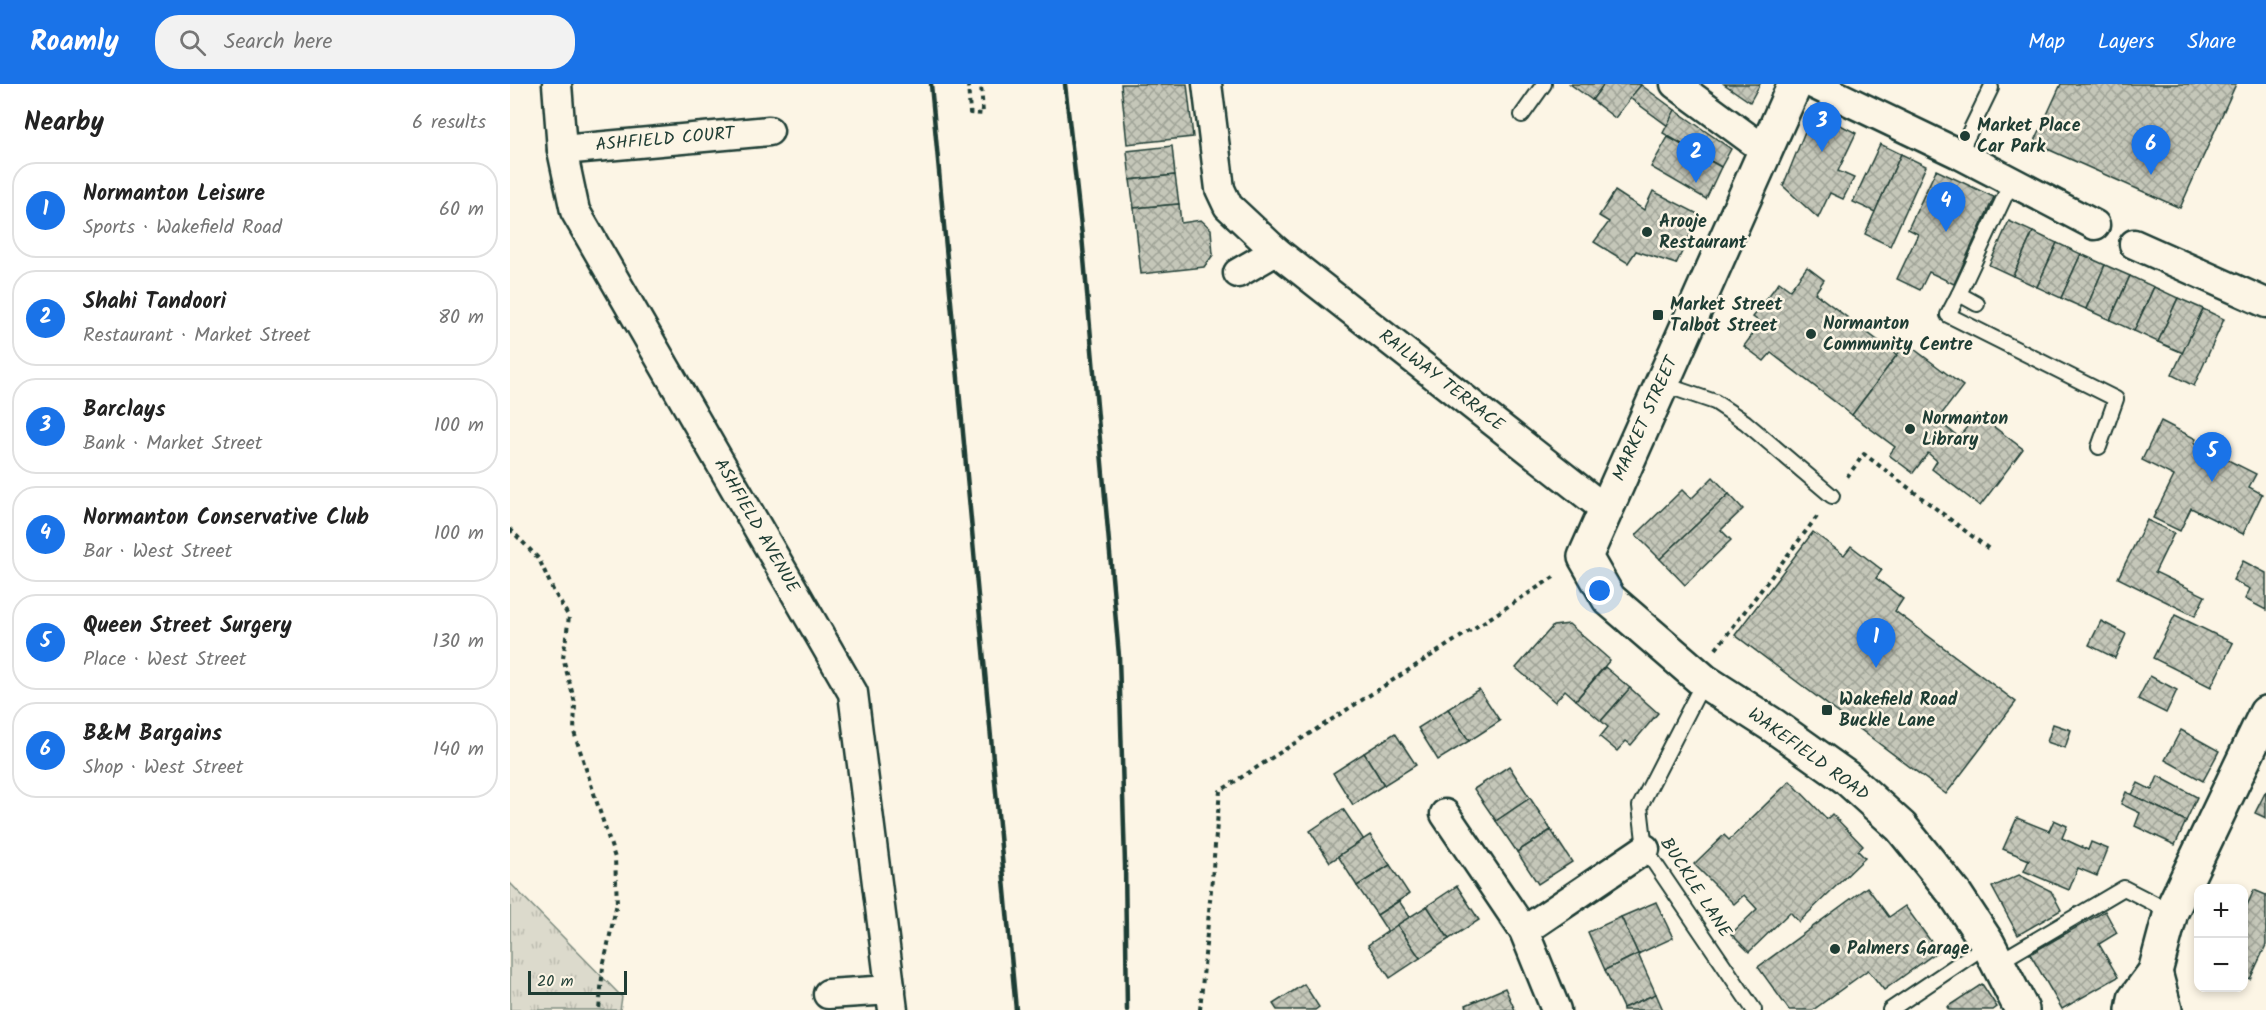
<!DOCTYPE html>
<meta charset="utf-8">
<style>
:root{--surface:#fff;--page:#f2f2f2;--text:#222;--muted:#767676;--line:#e0e0e0;--accent:#1a73e8}
body{margin:0;font-family:Kalam,sans-serif;background:var(--page);color:var(--text)}
.controls{position:absolute;right:18px;bottom:18px;display:grid;overflow:hidden;border-radius:12px;box-shadow:0 3px 9px #0003}
.controls button{width:54px;height:54px;display:grid;place-items:center;padding:0;border:0;border-bottom:2px solid var(--line);background:var(--surface);color:var(--text);font:30px sans-serif}
.scale{position:absolute;left:18px;bottom:15px;width:99px;box-sizing:border-box;padding-left:6px;border:3px solid #1f3d34;border-top:0;font-size:16px;line-height:21px;white-space:nowrap;color:#1f3d34;-webkit-text-stroke:4px #fcf5e5;paint-order:stroke}
.you{position:absolute;left:1090px;top:507px;width:21px;height:21px;margin:-15px;border:4px solid #fff;border-radius:50%;background:#1a73e8;box-shadow:0 0 0 9px #1a73e833}
.badge{display:grid;place-items:center;width:39px;height:39px;border-radius:50%;background:var(--accent);color:#fff;font-size:20px;font-weight:700}
.pin{position:absolute;translate:-50% -50px;filter:drop-shadow(0 2px 3px #0008)}
.pin::after{content:'';position:absolute;top:32px;width:21px;height:18px;background:inherit;clip-path:polygon(0 0,100% 0,50% 100%)}
.list{margin:0;padding:0;list-style:none}
h2{display:flex;justify-content:space-between;align-items:center;height:78px;margin:0;padding:0 24px;font-size:26px}
h2 small{font-size:20px;font-weight:400;color:var(--muted)}
.list li{display:grid;grid-template-columns:39px 1fr auto;gap:18px;align-items:center;box-sizing:border-box;height:96px;margin:0 12px 12px;padding:0 12px;border:2px solid var(--line);border-radius:24px}
.list b{display:block;font-size:22px;white-space:nowrap}
.list p{margin:0;font-size:20px;white-space:nowrap;color:var(--muted)}
.list em{font-size:20px;font-style:normal;color:var(--muted)}
.icon{flex:none;width:33px;height:33px;fill:none;stroke:currentColor;stroke-width:2;stroke-linecap:round;stroke-linejoin:round}
.map{position:relative;flex:none;width:1756px;height:926px;overflow:hidden}
header{display:flex;align-items:center;gap:36px;box-sizing:border-box;height:84px;padding:0 30px;background:var(--accent);color:#fff}
header strong{font-size:28px}
nav{display:flex;gap:33px;margin-inline-start:auto;font-size:21px}
.search{width:420px;height:54px;background:var(--page);display:flex;align-items:center;gap:15px;box-sizing:border-box;padding:0 21px;border-radius:24px;color:var(--muted);font-size:22px}
main{display:flex}
aside{flex:1;background:var(--surface)}
.map>svg:first-child{display:block}
.grass{fill:url(#grass-tufts);stroke:#7e8c80;stroke-width:1.5}
.building{fill:url(#building-cross-hatch);stroke:#1f3d34;stroke-width:1.5}
.lines{fill:none;stroke-linecap:round;stroke-linejoin:round}
.lane-casing{stroke:#1f3d34;stroke-width:18}
.street-casing{stroke:#1f3d34;stroke-width:33}
.secondary-casing{stroke:#1f3d34;stroke-width:38}
.path{stroke:#1f3d34;stroke-width:4;stroke-dasharray:4.5 4.5;stroke-linecap:butt}
.lane{stroke:#fcf5e5;stroke-width:14}
.street{stroke:#fcf5e5;stroke-width:28}
.secondary{stroke:#fcf5e5;stroke-width:33}
.rail{stroke:#1f3d34;stroke-width:4.5}
.poi-dot{fill:#1f3d34;stroke:#fcf5e5;stroke-width:2}
.labels{text-anchor:middle;dominant-baseline:central;stroke-width:5;stroke-linejoin:round;paint-order:stroke}
.poi-label{font-size:18px;font-weight:bold;fill:#1f3d34;stroke:#fcf5e5;text-anchor:start}
.street-label{font-size:18px;fill:#1f3d34;stroke:#fcf5e5}
</style>
<header>
<strong>Roamly</strong>
<div class="search"><svg class="icon" aria-label="search" viewBox="0 0 24 24"><circle cx="10" cy="10" r="6"/><path d="M15 15l6 6"/></svg>Search here</div>
<nav><a>Map</a><a>Layers</a><a>Share</a></nav>
</header>
<main>
<aside>
<h2>Nearby<small>6 results</small></h2>
<ul class="list">
<li><span class="badge">1</span><div><b>Normanton Leisure</b><p>Sports · Wakefield Road</p></div><em>60 m</em></li>
<li><span class="badge">2</span><div><b>Shahi Tandoori</b><p>Restaurant · Market Street</p></div><em>80 m</em></li>
<li><span class="badge">3</span><div><b>Barclays</b><p>Bank · Market Street</p></div><em>100 m</em></li>
<li><span class="badge">4</span><div><b>Normanton Conservative Club</b><p>Bar · West Street</p></div><em>100 m</em></li>
<li><span class="badge">5</span><div><b>Queen Street Surgery</b><p>Place · West Street</p></div><em>130 m</em></li>
<li><span class="badge">6</span><div><b>B&amp;M Bargains</b><p>Shop · West Street</p></div><em>140 m</em></li>
</ul>
</aside>
<div class="map">
<svg width="1756" height="926" viewBox="0 0 1756 926">
<defs>
<pattern id="grass-tufts" width="24" height="20" patternUnits="userSpaceOnUse" patternTransform="scale(1.5)"><rect width="24" height="20" fill="#dcdacc"/><path d="M3 7l-1-3M5 7V3M7 7l1-3M15 17l-1-3M17 17v-4M19 17l1-3" fill="none" stroke="#bcbcb0"/></pattern>
<pattern id="building-cross-hatch" width="8" height="8" patternUnits="userSpaceOnUse" patternTransform="scale(1.5)"><rect width="8" height="8" fill="#c5c7b9"/><path d="M0 0l8 8M0 8l8-8" fill="none" stroke="#9fa397"/></pattern>
</defs>
<rect width="100%" height="100%" fill="#fcf5e5"/>
<filter id="ink" filterUnits="userSpaceOnUse"><feTurbulence type="fractalNoise" baseFrequency=".0167" numOctaves="2"/><feDisplacementMap in="SourceGraphic" scale="12" xChannelSelector="R" yChannelSelector="G"/><feConvolveMatrix kernelMatrix="1 2 1 2 8 2 1 2 1" color-interpolation-filters="sRGB"/></filter>
<g filter="url(#ink)">
<!-- grass -->
<polygon class="grass" points="0,799 112,913 110,926 0,926"/>
<!-- building -->
<g class="building">
<polygon points="611,0 677,0 683,53 617,60"/>
<polygon points="1060,0 1094,0 1082,16"/>
<polygon points="1094,0 1130,0 1131,1 1105,34 1082,16"/>
<polygon points="1214,0 1250,0 1240,18"/>
<polygon points="1551,0 1726,0 1670,124 1524,59"/>
<polygon points="1131,1 1165,26 1158,42 1120,14"/>
<polygon points="1165,26 1221,65 1211,83 1153,49"/>
<polygon points="1313,32 1346,49 1328,87 1344,94 1333,115 1320,109 1308,134 1273,102 1298,40"/>
<polygon points="1158,53 1211,83 1196,115 1141,83"/>
<polygon points="1370,60 1391,70 1365,128 1343,118"/>
<polygon points="662,62 665,91 620,96 617,67"/>
<polygon points="1391,70 1416,82 1380,162 1355,150"/>
<polygon points="1426,86 1484,113 1444,200 1419,188 1410,206 1387,195 1408,150 1398,145"/>
<polygon points="665,91 669,120 624,124 620,96"/>
<polygon points="1105,107 1134,126 1143,107 1190,131 1166,180 1126,167 1118,179 1084,158 1099,138 1089,132"/>
<polygon points="669,120 671,139 691,136 701,145 703,171 694,183 631,190 624,124"/>
<polygon points="1499,137 1523,148 1503,192 1479,181"/>
<polygon points="1523,148 1547,159 1527,203 1503,192"/>
<polygon points="1547,159 1571,170 1551,214 1527,203"/>
<polygon points="1571,170 1595,181 1576,225 1551,214"/>
<polygon points="1595,181 1620,192 1600,236 1576,225"/>
<polygon points="1297,183 1314,196 1305,209 1387,271 1342,331 1261,269 1254,277 1234,262 1251,239 1243,233 1269,198 1280,206"/>
<polygon points="1620,192 1644,203 1624,247 1600,236"/>
<polygon points="1644,203 1668,214 1648,258 1624,247"/>
<polygon points="1668,214 1693,225 1673,269 1648,258"/>
<polygon points="1693,225 1714,235 1684,302 1662,291"/>
<polygon points="1396,259 1453,302 1427,336 1449,353 1467,330 1513,365 1470,422 1422,385 1427,377 1418,369 1403,389 1379,371 1385,363 1342,331"/>
<polygon points="1651,337 1686,355 1684,359 1746,390 1739,403 1752,410 1733,450 1681,424 1670,447 1643,434 1664,392 1632,376"/>
<polygon points="1203,393 1219,410 1150,475 1126,451 1172,406 1181,415"/>
<polygon points="1219,410 1233,425 1211,446 1221,456 1175,501 1150,475"/>
<polygon points="1637,436 1664,449 1645,488 1695,512 1685,532 1608,494"/>
<polygon points="1303,448 1334,471 1341,462 1372,486 1366,494 1393,515 1385,527 1506,618 1436,710 1225,551"/>
<polygon points="1733,477 1756,489 1756,526 1735,515 1740,505 1723,496"/>
<polygon points="1665,531 1723,559 1701,603 1643,574"/>
<polygon points="1591,537 1616,550 1605,574 1579,561"/>
<polygon points="1059,540 1100,576 1066,616 1055,606 1045,618 1006,584 1043,542"/>
<polygon points="1095,583 1120,604 1091,637 1066,616"/>
<polygon points="1640,592 1667,606 1656,629 1628,615"/>
<polygon points="1120,604 1148,629 1121,661 1116,657 1107,667 1090,653 1098,643 1091,637"/>
<polygon points="969,605 990,637 959,657 938,625"/>
<polygon points="938,625 959,657 928,676 908,644"/>
<polygon points="1543,640 1561,646 1555,664 1537,658"/>
<polygon points="1671,646 1709,667 1693,697 1655,676"/>
<polygon points="885,649 906,681 874,701 854,669"/>
<polygon points="854,669 874,701 843,721 823,689"/>
<polygon points="999,682 1020,714 986,737 964,705"/>
<polygon points="1648,692 1687,713 1676,737 1622,711 1628,699 1642,706"/>
<polygon points="1280,697 1317,735 1322,730 1353,762 1348,767 1355,774 1289,838 1280,828 1239,868 1221,850 1247,825 1234,811 1224,820 1184,780 1214,751 1219,756"/>
<polygon points="1756,707 1756,734 1745,729"/>
<polygon points="1616,708 1676,737 1665,761 1625,742 1630,729 1611,720"/>
<polygon points="1020,714 1041,746 1007,768 986,737"/>
<polygon points="833,725 854,756 820,778 800,747"/>
<polygon points="1507,734 1539,747 1544,736 1557,742 1552,754 1578,766 1581,758 1598,765 1587,792 1568,784 1559,806 1514,787 1519,776 1493,765"/>
<polygon points="1041,746 1062,778 1028,800 1007,768"/>
<polygon points="860,751 880,781 847,802 828,772"/>
<polygon points="880,781 899,810 867,831 847,802"/>
<polygon points="1509,791 1541,807 1551,826 1508,851 1482,803"/>
<polygon points="947,802 969,836 939,855 917,822"/>
<polygon points="1357,803 1379,833 1395,822 1428,867 1374,906 1358,886 1303,926 1279,926 1248,883"/>
<polygon points="1744,806 1756,811 1756,861 1740,895 1734,892 1734,828"/>
<polygon points="889,817 900,833 878,848 867,831"/>
<polygon points="1146,818 1163,854 1128,870 1111,833"/>
<polygon points="917,822 939,855 910,874 887,841"/>
<polygon points="1595,827 1607,849 1589,860 1608,893 1552,925 1520,870"/>
<polygon points="1111,833 1128,870 1095,886 1078,848"/>
<polygon points="887,841 910,874 880,894 858,861"/>
<polygon points="1128,870 1146,910 1113,924 1095,886"/>
<polygon points="794,900 809,923 805,926 767,926 763,920"/>
<polygon points="1472,900 1487,923 1483,926 1439,926 1437,923"/>
<polygon points="995,904 1005,926 958,926 956,921"/>
<polygon points="1146,910 1153,926 1113,926 1113,924"/>
</g>
<g class="lines">
<defs>
<g id="lane">
<polyline points="1012,31 1034,0"/>
<polyline points="1449,70 1481,4"/>
<polyline points="1449,210 1438,231 1606,315 1589,363"/>
<polyline points="1467,220 1449,210 1501,99"/>
<polyline points="1152,300 1205,318 1235,338 1322,412"/>
<polyline points="1194,597 1130,722 1135,765 1244,926"/>
<polyline points="1487,879 1614,804 1661,828"/>
<polyline points="1380,926 1478,860"/>
</g>
<g id="street">
<polyline points="47,0 52,66 65,127 343,609 383,926"/>
<polyline points="697,0 710,105 718,122 766,167 1096,426"/>
<polyline points="1165,0 1256,67"/>
<polyline points="1303,0 1449,70 1585,141"/>
<polyline points="52,66 259,47"/>
<polyline points="1624,160 1756,219"/>
<polyline points="728,189 766,167"/>
<polyline points="935,730 1014,847 1046,926"/>
<polyline points="1014,847 1135,765"/>
<polyline points="318,910 381,906"/>
</g>
<g id="secondary">
<polyline points="1285,0 1075,473 1099,515 1194,597 1264,642 1337,694 1391,743 1445,810 1478,860 1512,926"/>
<polyline points="1645,888 1655,926"/>
<polyline points="1623,926 1625,915 1645,888 1661,828 1756,629"/>
</g>
</defs>
<!-- lane casing -->
<use href="#lane" class="lane-casing"/>
<!-- street casing -->
<use href="#street" class="street-casing"/>
<!-- secondary casing -->
<use href="#secondary" class="secondary-casing"/>
<!-- path -->
<g class="path">
<polyline points="458,0 460,29 473,30 471,0"/>
<polyline points="1337,393 1354,370 1479,465"/>
<polyline points="0,445 29,475 43,506 59,533 53,574 65,619 64,648 105,774 107,819 93,883 89,926"/>
<polyline points="1206,565 1309,430"/>
<polyline points="690,926 710,707 1047,491"/>
</g>
<!-- lane -->
<use href="#lane" class="lane"/>
<!-- street -->
<use href="#street" class="street"/>
<!-- secondary -->
<use href="#secondary" class="secondary"/>
<!-- rail -->
<g class="rail">
<polyline points="421,0 506,926"/>
<polyline points="555,0 572,152 609,572 615,780 617,926"/>
</g>
</g>
</g>
<!-- markers -->
<g class="poi-dot">
<circle cx="1455" cy="52" r="6"/>
<circle cx="1137" cy="148" r="6"/>
<rect x="1142" y="225" width="12" height="12" rx="3"/>
<circle cx="1301" cy="250" r="6"/>
<circle cx="1400" cy="345" r="6"/>
<rect x="1311" y="620" width="12" height="12" rx="3"/>
<circle cx="1325" cy="865" r="6"/>
</g>
<g class="labels">
<!-- poi labels -->
<g class="poi-label">
<text x="1467" y="42">Market Place<tspan x="1467" dy="21">Car Park</tspan></text>
<text x="1149" y="138">Arooje<tspan x="1149" dy="21">Restaurant</tspan></text>
<text x="1160" y="221">Market Street<tspan x="1160" dy="21">Talbot Street</tspan></text>
<text x="1313" y="240">Normanton<tspan x="1313" dy="21">Community Centre</tspan></text>
<text x="1412" y="335">Normanton<tspan x="1412" dy="21">Library</tspan></text>
<text x="1329" y="616">Wakefield Road<tspan x="1329" dy="21">Buckle Lane</tspan></text>
<text x="1337" y="865">Palmers Garage</text>
</g>
<!-- street labels -->
<g class="street-label">
<text transform="translate(155 56) rotate(-5)">ASHFIELD COURT</text>
<text transform="translate(931 297) rotate(38)">RAILWAY TERRACE</text>
<text transform="translate(1136 335) rotate(-66)">MARKET STREET</text>
<text transform="translate(246 442) rotate(60)">ASHFIELD AVENUE</text>
<text transform="translate(1298 671) rotate(36)">WAKEFIELD ROAD</text>
<text transform="translate(1185 804) rotate(57)">BUCKLE LANE</text>
</g>
</g>
</svg>
<div class="controls">
<button>+</button>
<button>−</button>
</div>
<div class="scale">20 m</div>
<div class="you"></div>
<div class="pin badge" style="left:1366px;top:584px">1</div>
<div class="pin badge" style="left:1186px;top:99px">2</div>
<div class="pin badge" style="left:1312px;top:68px">3</div>
<div class="pin badge" style="left:1436px;top:148px">4</div>
<div class="pin badge" style="left:1702px;top:398px">5</div>
<div class="pin badge" style="left:1641px;top:91px">6</div>
</div>
</main>
